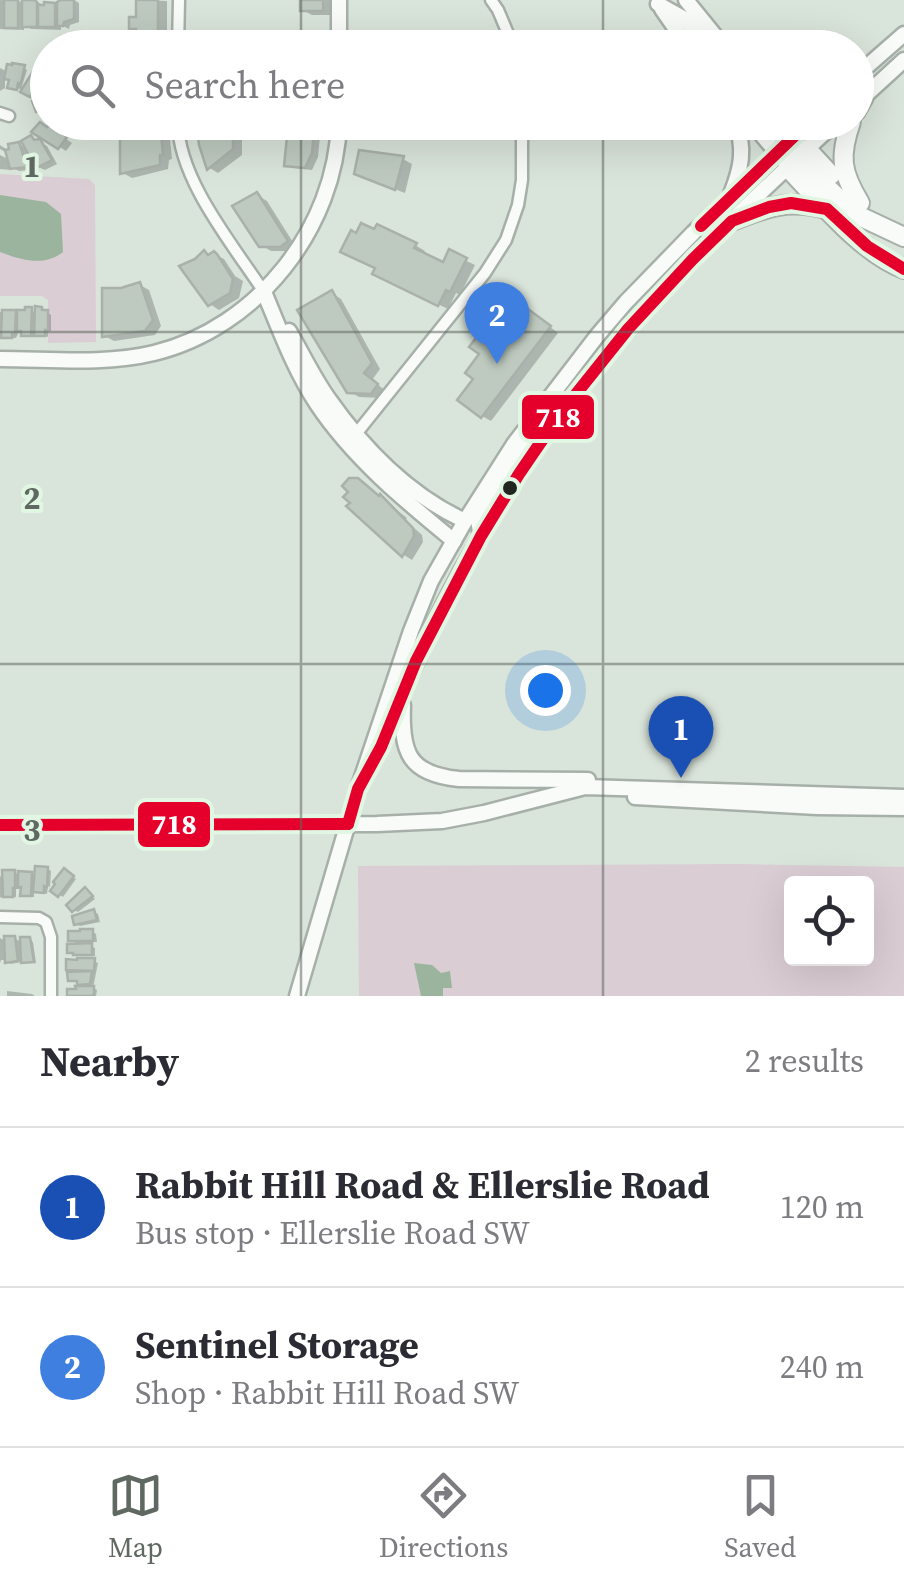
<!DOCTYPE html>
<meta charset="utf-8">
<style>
:root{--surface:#fff;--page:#f7f7f7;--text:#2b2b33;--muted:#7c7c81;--line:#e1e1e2;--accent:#606961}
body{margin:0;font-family:"Source Serif 4",serif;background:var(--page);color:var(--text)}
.controls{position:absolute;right:30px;bottom:30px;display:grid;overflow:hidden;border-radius:10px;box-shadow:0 10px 40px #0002}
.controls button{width:90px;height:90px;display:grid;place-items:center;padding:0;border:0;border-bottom:2px solid var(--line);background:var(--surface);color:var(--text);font:50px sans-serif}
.you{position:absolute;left:545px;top:690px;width:35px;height:35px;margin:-25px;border:8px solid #fff;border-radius:50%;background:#1a73e8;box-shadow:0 0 0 15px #1a73e833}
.badge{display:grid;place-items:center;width:65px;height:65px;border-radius:50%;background:var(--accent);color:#fff;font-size:32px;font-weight:700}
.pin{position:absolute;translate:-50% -82px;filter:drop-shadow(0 2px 5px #0008)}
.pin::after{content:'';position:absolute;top:52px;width:35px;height:30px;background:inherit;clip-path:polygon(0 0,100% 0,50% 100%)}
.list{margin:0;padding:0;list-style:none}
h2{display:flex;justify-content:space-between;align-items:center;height:130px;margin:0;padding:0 40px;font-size:42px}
h2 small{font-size:32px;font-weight:400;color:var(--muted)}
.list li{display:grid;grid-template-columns:65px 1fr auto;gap:30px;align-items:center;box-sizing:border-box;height:160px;padding:0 40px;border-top:2px solid var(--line)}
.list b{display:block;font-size:38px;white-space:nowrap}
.list p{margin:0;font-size:32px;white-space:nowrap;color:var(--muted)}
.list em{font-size:32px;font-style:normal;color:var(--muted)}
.icon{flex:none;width:55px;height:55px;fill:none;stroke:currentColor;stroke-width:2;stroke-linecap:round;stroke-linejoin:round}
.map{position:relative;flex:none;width:904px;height:996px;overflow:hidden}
.search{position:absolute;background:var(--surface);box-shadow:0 10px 40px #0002;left:30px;right:30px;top:30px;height:110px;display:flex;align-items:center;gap:25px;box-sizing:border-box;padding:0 35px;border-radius:55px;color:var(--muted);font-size:38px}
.sheet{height:450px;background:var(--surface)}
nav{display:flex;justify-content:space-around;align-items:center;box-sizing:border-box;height:140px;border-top:2px solid var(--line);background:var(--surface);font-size:28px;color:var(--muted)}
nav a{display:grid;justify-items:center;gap:5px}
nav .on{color:var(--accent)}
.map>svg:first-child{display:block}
.green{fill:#dbcdd4;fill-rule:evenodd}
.water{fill:#9bb49e}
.shadow{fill:#0003}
.building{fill:#becac0;stroke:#a9b1aa;stroke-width:2.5}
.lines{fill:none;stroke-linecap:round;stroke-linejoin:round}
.street-casing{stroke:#a7b0a8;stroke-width:15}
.secondary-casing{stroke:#a7b0a8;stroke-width:19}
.highway-casing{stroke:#a7b0a8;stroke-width:22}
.street{stroke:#f9fbf9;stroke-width:10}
.secondary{stroke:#f9fbf9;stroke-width:14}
.highway{stroke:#f9fbf9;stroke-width:18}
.bus-1-casing{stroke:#e1f7e4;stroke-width:20}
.bus-1{stroke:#e4002b;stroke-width:12}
.grid{fill:none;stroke:#606961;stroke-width:2.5;stroke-opacity:0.55}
.bus-dot{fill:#1f2720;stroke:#e1f7e4;stroke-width:4}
.grid-label{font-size:32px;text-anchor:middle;font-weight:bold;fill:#606961;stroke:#e1f7e4;stroke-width:8;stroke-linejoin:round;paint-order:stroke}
.line-badge{stroke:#e1f7e4;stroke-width:4}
.badge-label{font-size:28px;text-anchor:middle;font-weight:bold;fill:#fff}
</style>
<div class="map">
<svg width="904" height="996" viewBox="0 0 904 996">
<rect width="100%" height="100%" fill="#d9e4da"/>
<!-- green -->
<g class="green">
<polygon points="0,174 89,179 95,185 96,342 48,343 48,300 42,296 0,296"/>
<path d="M739,864L904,867V996H359L358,866ZM792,884H866V958H792Z"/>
</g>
<!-- water -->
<g class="water">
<path d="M0,195L46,202L61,214L63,252C44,267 21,260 0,252Z"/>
<polygon points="414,963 432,965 441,973 450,971 452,988 443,988 443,996 421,996"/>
</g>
<!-- shadow -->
<g class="shadow">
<polygon points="0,0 24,2 24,0 34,0 41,4 42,8 54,5 60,8 69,0 74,0 79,3 79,22 70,25 69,29 61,25 61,30 31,29 24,25 24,30 0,29"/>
<polygon points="139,0 167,1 167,44 148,44 139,39 139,32 132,27 139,19"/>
<polygon points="302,0 332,0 332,15 312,15 302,10"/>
<polygon points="0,68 8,72 24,68 27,70 21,89 14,88 11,81 5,77 5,88 0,91"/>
<polygon points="37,69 48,75 48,113 45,114 38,111 41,101 24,91"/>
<polygon points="199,122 242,122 242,155 218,173 210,168 201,144"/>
<polygon points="159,124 169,129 172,159 169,160 168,169 132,178 123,173"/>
<polygon points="35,131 56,132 72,143 66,151"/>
<polygon points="313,132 320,136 318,157 312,170 294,168 287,165"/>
<polygon points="31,138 47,146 57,164 45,170 38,167"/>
<polygon points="19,144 28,150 26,151 32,170 19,171 11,167 11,170 0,169 0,155 10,160 10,155 0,149 0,145 12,153"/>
<polygon points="361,153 403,159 412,164 405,193 366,178"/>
<polygon points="257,195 267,201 296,247 290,251 271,251 261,245"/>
<polygon points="415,245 425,251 423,254 444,265 450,253 475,265 460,295 456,293 448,309 384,278"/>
<polygon points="205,253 211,256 214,254 224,259 235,276 243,281 239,298 219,310 210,304"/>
<polygon points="140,285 149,290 161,326 155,335 114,341 105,336 124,290"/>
<polygon points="332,293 341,299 380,369 372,380 386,391 381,398 359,397 349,391"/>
<polygon points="519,303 558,333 491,421 482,416 477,379"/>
<polygon points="42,309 51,315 51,331 48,331 48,337 35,333 35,337 28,337 24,332 19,332 16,338 8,338 1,334 0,337 0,312 28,312 31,310 37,314"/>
<polygon points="358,480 407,518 405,520 422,535 423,542 412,560 404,555 350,506 351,492"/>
<polygon points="48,869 51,871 50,887 48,886 47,894 34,890 34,897 27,897 23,894 23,889 16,889 16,897 9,898 2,894 2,898 0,897 0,876 5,879 14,872 21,876 31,874 37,877"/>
<polygon points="64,871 76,879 63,897 53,890"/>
<polygon points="89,892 95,899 78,912 74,910"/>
<polygon points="94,912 98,914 100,922 80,926 76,924"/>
<polygon points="93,932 96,934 97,942 84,942 95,948 95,956 79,956 69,951 81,946 71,940"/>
<polygon points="0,938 7,942 14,938 23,943 29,939 33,942 36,963 27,963 21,960 21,962 11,964 7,960 1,960 0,963"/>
<polygon points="94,961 98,963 93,988 97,990 96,996 70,996 78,991 80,981 70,979 69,962"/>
<polygon points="7,991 32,994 35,996 7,996"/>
</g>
<!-- building -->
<g class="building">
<rect x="4" y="0" width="14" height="28"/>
<polygon points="22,0 34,0 37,2 37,27 22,27"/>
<polygon points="61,0 74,0 74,19 64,22 63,26 57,26 57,2"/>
<polygon points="136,0 158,0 158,40 136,40 136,29 129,29 129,17 136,17"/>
<rect x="300" y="0" width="23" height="11"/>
<polygon points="44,2 55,3 55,27 38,27 38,5 44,5"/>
<polygon points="12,63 25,65 21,83 18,83 17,90 7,88 9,80 4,79 7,64 12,65"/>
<polygon points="37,65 45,70 42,74 48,77 48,83 43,90 41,88 37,94 33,92 30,97 20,92"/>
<polygon points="48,92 48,108 36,112 32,101 40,98 39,94"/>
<polygon points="40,122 47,127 49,125 52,126 67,137 58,149 31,132"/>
<polygon points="120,122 160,122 163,155 160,155 160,165 120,174"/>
<polygon points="196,122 233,122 233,149 207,170 199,145"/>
<polygon points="288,127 314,130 312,153 305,168 284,166"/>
<polygon points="31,135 34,140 40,139 52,160 36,168 21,141"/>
<polygon points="19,142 27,167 10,169 5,150 9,149 8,144"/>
<polygon points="359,150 404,156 395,190 354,174"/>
<polygon points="257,192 288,241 280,247 259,247 232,206"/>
<polygon points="361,223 374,229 377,224 417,243 414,248 443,262 449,249 467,258 450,292 446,290 438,306 372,274 375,268 340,252 351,230 356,233"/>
<polygon points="204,250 208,255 214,251 217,254 233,279 230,293 208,306 179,266 195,259"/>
<polygon points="140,282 153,320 145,331 102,337 102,288 121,288"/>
<polygon points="332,290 372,363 364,373 378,384 371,394 347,393 297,310"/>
<polygon points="509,295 551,326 481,418 457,400 473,379 465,373 479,354 469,347"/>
<polygon points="35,306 42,307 42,310 48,310 48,330 45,330 45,336 34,336"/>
<polygon points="25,307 32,307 31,336 21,336 21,331 17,331 17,310 25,310"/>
<polygon points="2,310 16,310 15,334 12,334 12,338 1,338"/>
<polygon points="349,478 358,478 379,496 380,494 413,528 414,536 402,557 346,506 350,503 343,497 348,492 342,486"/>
<polygon points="35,866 48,867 47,887 44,886 44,893 33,892"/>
<polygon points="64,868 74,876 58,897 50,891 55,884 53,882"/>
<polygon points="2,870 15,870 15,888 13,888 13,897 3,897"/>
<polygon points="18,871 32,872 31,896 20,896 21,887 18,887"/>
<polygon points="85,887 93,896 72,912 66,905"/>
<polygon points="94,909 97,920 74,925 72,916"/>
<polygon points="80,929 93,929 93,941 68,941 68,931 80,931"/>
<polygon points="4,936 15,936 18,961 5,963"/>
<polygon points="20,937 30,937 34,962 21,963"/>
<polygon points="92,943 92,955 73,955 73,953 67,953 67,944"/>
<polygon points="77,958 95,958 94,971 66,970 66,959 77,960"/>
<polygon points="92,971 90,984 77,985 77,981 68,981 67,972"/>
<polygon points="75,986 94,986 94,994 92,996 67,996 67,989 76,989"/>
</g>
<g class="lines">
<defs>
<g id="street">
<polyline points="491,0 498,10 514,48"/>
<polyline points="178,48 179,0"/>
<polyline points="0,113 9,116"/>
<path d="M178,122C178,179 233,245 264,292"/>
<polyline points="352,439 485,273 506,240 518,205 522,180 522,122"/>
<polyline points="0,917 39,918 46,922 51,937 51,996"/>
</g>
<g id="secondary">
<polyline points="339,0 339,48"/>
<polyline points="686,0 725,48"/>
<polyline points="658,4 685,19 709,48"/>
<polyline points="662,9 689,48"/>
<polyline points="856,76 904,34"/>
<polyline points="857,103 904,60"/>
<polyline points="751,122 782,159"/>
<polyline points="771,122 782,136 797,146"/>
<path d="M731,194C741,169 746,148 735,122"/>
<path d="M264,292C280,330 294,369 317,404C353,458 404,500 454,541"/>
<path d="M289,331C302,353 313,377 328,398C363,448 409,495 465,521"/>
<path d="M0,359C50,359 105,365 154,353C257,328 336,228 339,122"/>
<polyline points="481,536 478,521 529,436"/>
<path d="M403,705C401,752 408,774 459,779L588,780"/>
<path d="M373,762C389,734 398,702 412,672C432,625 455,580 481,536C523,464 572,395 626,332C690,257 764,189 836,122"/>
<polyline points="635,797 817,807 904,808"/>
<polyline points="0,825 377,824 442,821 484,813 585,787 904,797"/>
<polyline points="297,996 358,789 411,631 431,581 465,521 514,444 597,336 626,302 693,233 810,122"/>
</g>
<g id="highway">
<polyline points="856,111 864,97"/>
<path d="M851,122C839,156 841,172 860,203"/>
<polyline points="807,149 831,175"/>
<polyline points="778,153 797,159 855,214 904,237"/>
<path d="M788,168C820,201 860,252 904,269"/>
<path d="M732,221C768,207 787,199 826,209"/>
</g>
</defs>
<!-- street casing -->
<use href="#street" class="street-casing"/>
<!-- secondary casing -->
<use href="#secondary" class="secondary-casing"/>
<!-- highway casing -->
<use href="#highway" class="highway-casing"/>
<!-- street -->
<use href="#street" class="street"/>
<!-- secondary -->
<use href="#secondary" class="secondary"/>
<!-- highway -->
<use href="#highway" class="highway"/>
<defs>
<g id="bus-1">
<polyline points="701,226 809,122"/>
<polyline points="348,824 358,789 381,747 416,661 481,536 519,474 560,414 628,329 693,259 732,221 769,207 791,203 827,209 867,246 904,269"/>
<polyline points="0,825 348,824"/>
</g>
</defs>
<!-- bus-1 casing -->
<use href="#bus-1" class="bus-1-casing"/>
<!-- bus-1 -->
<use href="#bus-1" class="bus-1"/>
</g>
<!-- grid -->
<path class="grid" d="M301,0V48M603,0V48M301,122V996M603,122V996M0,332H904M0,664H904"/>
<!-- markers -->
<circle class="bus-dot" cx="510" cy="488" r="9"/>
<g class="grid-label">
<text x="32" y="177">1</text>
<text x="32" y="509">2</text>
<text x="32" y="841">3</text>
</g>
<g class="line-badge">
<rect x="520" y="393" width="76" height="48" rx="10" fill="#e4002b"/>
<rect x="136" y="800" width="76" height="49" rx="10" fill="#e4002b"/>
</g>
<g class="badge-label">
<text x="558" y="427">718</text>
<text x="174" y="834">718</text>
</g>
</svg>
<div class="controls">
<button><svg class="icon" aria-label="locate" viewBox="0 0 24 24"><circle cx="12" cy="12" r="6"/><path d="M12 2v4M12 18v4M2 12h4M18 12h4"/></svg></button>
</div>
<div class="you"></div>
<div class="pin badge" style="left:681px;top:778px;background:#1a4fb4">1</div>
<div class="pin badge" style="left:497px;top:364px;background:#3f7fe0">2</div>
<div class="search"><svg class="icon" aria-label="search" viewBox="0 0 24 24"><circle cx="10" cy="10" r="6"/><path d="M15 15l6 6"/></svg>Search here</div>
</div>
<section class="sheet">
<h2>Nearby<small>2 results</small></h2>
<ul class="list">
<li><span class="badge" style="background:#1a4fb4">1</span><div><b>Rabbit Hill Road &amp; Ellerslie Road</b><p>Bus stop · Ellerslie Road SW</p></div><em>120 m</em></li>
<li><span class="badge" style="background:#3f7fe0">2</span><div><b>Sentinel Storage</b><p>Shop · Rabbit Hill Road SW</p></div><em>240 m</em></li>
</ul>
</section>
<nav>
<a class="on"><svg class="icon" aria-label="map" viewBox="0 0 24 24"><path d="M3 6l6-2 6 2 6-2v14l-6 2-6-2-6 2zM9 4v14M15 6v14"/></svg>Map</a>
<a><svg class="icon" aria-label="directions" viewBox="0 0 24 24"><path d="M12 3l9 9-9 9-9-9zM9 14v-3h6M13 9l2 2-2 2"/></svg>Directions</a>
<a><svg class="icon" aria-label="saved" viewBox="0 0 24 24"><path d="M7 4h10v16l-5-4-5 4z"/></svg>Saved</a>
</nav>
